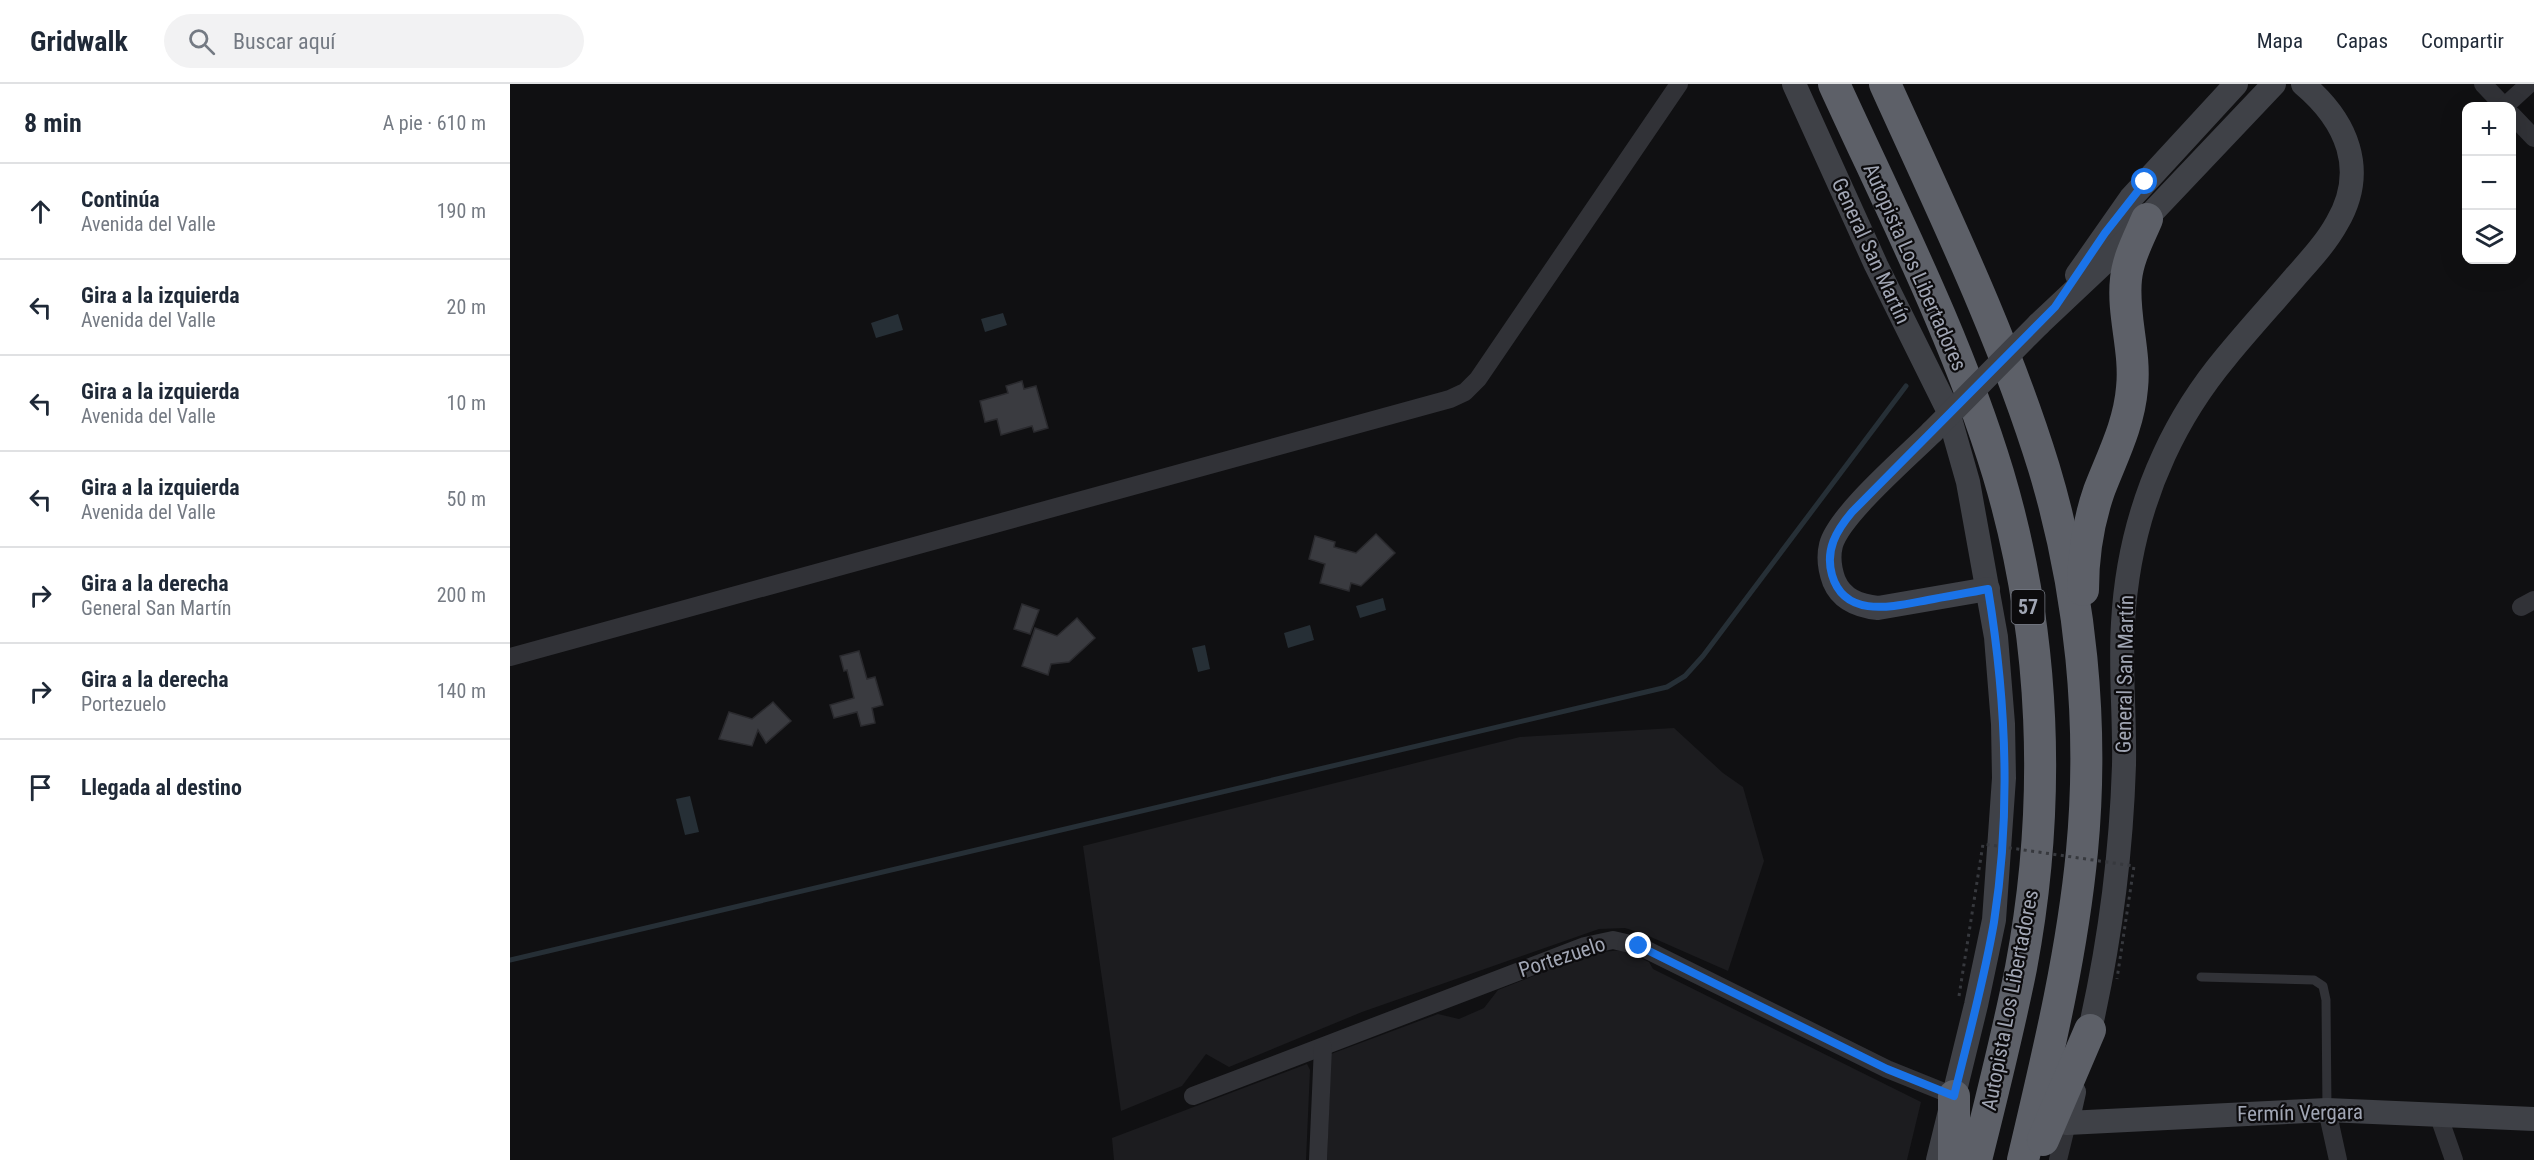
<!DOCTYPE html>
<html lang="es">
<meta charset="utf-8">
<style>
:root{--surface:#fff;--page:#f2f2f3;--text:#1f2937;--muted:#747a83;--line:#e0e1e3}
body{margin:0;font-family:"Roboto Condensed",sans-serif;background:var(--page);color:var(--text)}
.controls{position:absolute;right:18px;top:18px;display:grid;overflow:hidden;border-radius:12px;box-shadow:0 6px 24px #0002}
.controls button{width:54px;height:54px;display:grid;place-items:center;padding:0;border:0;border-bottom:2px solid var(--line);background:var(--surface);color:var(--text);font:30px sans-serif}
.stop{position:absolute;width:18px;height:18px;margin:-14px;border:4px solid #1a73e8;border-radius:50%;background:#fff}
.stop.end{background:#1a73e8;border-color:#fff;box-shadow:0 2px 6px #0008}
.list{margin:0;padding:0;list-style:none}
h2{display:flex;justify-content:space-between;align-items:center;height:78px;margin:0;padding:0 24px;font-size:26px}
h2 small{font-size:20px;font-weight:400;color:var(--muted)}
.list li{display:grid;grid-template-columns:39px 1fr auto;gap:18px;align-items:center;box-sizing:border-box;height:96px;padding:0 24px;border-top:2px solid var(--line)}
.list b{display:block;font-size:22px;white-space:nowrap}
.list p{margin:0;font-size:20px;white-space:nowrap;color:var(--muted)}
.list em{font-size:20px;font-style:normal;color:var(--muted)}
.icon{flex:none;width:33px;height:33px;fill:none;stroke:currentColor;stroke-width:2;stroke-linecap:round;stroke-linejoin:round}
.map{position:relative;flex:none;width:2024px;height:1076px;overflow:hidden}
header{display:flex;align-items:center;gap:36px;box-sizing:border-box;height:84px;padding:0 30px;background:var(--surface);border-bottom:2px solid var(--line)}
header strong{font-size:28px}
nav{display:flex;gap:33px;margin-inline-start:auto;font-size:21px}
.search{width:420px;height:54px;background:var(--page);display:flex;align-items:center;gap:15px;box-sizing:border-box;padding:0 21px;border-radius:33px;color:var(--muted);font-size:22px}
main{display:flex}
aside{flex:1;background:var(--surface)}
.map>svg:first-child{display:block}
.built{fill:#1c1c1f}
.water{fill:#262f36}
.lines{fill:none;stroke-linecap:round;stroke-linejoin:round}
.stream{stroke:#262f36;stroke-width:5}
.building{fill:#3a3b40;stroke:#2a2a2e;stroke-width:1.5}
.lane{stroke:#313237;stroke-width:9}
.street{stroke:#313237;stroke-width:18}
.secondary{stroke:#3f4147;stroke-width:24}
.highway{stroke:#5d6068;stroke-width:32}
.path-bridge{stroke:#37393e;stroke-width:3;stroke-dasharray:3 4.5;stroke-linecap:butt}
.secondary-bridge{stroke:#3f4147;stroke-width:24}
.route{stroke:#1a73e8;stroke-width:8}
.labels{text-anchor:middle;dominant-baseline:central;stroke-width:4.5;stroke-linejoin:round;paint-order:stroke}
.shield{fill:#0c0b0d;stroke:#747882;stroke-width:1.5}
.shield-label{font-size:20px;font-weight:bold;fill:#a1a6b4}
.street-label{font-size:21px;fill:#a1a6b4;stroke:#0c0b0d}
</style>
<header>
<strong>Gridwalk</strong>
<div class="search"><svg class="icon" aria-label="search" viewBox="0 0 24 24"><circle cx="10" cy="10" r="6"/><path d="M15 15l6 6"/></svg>Buscar aquí</div>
<nav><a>Mapa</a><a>Capas</a><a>Compartir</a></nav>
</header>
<main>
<aside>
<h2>8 min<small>A pie · 610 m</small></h2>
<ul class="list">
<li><svg class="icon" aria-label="ahead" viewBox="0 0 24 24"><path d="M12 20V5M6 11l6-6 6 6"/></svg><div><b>Continúa</b><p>Avenida del Valle</p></div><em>190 m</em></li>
<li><svg class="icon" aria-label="left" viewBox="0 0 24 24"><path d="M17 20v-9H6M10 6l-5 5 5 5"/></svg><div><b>Gira a la izquierda</b><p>Avenida del Valle</p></div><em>20 m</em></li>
<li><svg class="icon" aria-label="left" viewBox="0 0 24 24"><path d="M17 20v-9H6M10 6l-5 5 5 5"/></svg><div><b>Gira a la izquierda</b><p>Avenida del Valle</p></div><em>10 m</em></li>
<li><svg class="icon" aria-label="left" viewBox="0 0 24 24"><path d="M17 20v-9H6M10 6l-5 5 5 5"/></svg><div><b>Gira a la izquierda</b><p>Avenida del Valle</p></div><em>50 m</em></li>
<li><svg class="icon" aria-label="right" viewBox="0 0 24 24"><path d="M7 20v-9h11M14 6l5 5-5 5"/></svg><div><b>Gira a la derecha</b><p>General San Martín</p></div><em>200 m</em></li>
<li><svg class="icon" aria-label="right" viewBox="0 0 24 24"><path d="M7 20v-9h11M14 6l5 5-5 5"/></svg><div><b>Gira a la derecha</b><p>Portezuelo</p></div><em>140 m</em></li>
<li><svg class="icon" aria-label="arrive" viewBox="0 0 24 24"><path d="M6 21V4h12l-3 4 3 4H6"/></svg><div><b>Llegada al destino</b></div></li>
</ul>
</aside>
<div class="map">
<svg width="2024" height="1076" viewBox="0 0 2024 1076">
<rect width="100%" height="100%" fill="#101012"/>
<!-- built -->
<g class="built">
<polygon points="1164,644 1213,689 1233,703 1254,777 1218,887 1134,850 1115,844 1089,845 852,928 719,983 696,970 672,1002 611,1027 573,762 1010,653"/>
<polygon points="1112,866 1139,878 1143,885 1411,1018 1397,1076 817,1076 821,970 928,930 949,935 974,924 988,906 1082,869"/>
<polygon points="797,980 800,986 796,1076 604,1076 602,1054"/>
</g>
<!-- water -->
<g class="water">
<polygon points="493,229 497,241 475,248 471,235"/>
<polygon points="388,230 393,246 366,254 361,239"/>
<polygon points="873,514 876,526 850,534 846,522"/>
<polygon points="800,541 804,556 778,564 774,549"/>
<polygon points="695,561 700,585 688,588 682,564"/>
<polygon points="180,712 189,748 175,751 166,715"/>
</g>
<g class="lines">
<!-- stream -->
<polyline class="stream" points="0,876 1157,603 1175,592 1193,572 1396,302"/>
</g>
<!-- building -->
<g class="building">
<polygon points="512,297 514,305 526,302 538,344 524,348 522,342 491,351 487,335 475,338 470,317 498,309 496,302"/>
<polygon points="866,450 885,469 851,502 841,499 839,507 810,499 815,480 799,475 805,452 825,458 824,463 846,469"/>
<polygon points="512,520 529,526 520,550 504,545"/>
<polygon points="567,534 585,554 559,578 541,580 538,591 512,582 525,544 547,552"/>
<polygon points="349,567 357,595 365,593 373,621 362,624 365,639 351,642 347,628 324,634 320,621 344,614 337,586 334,587 330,572"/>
<polygon points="263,618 281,637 256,659 248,646 242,662 209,655 219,628 242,635"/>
</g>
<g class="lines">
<!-- lane -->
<polyline class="lane" points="1691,893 1804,896 1813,902 1816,916 1817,1025"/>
<!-- street -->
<g class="street">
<polyline points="1973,0 1994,22"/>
<polyline points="1995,22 2019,0"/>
<polyline points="2002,31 2024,54"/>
<polyline points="2011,523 2024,516"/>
<polyline points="0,573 940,315 955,308 968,295 1169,0"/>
<polyline points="683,1012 1075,862 1103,856 1129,862 1377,985 1444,1012"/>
<polyline points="1817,1026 1828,1076"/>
<polyline points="1928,1030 1944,1076"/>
<polyline points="808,1076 813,963"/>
<polyline points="1548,1076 1557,1039"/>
</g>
<!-- secondary -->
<g class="secondary">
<polyline points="1284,0 1366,181 1437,324 1458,398 1486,553 1493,640 1494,694 1484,836 1466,921 1428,1076"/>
<polyline points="1567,191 1621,114 1726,0"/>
<polyline points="1529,240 1598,175 1764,0"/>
<path d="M1422,348C1398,372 1329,431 1321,461C1318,473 1320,486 1324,497C1332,516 1349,522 1368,524L1478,505"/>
<path d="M1576,963C1598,871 1611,777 1614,681C1615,634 1610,586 1613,539C1616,482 1630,423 1654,371C1670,336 1691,303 1716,273C1738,246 1762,220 1785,193C1800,176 1816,159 1827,139C1858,86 1837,37 1793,0"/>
<polyline points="1564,1008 1557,1039 1817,1026 2024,1035"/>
</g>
<!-- highway -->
<g class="highway">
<path d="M1324,0C1382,127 1447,254 1488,389C1536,549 1542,720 1511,884C1498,949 1482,1012 1466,1076"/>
<path d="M1375,0C1432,126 1493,251 1534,384C1571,507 1584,640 1572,767C1562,872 1537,974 1513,1076"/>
<path d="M1573,506C1573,472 1578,439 1589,407C1602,373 1619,341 1622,304C1626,267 1612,231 1616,195C1618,174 1629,154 1637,135"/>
<polyline points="1444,1012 1444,1076"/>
<polyline points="1533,1056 1580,946"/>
</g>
<!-- path-bridge -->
<polyline class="path-bridge" points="1449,912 1473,760 1624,782 1607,895"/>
<!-- secondary-bridge -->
<polyline class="secondary-bridge" points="1422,348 1529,240"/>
</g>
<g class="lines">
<!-- route -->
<path class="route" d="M1129,862L1377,985L1444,1012C1458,954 1474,897 1484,838C1501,729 1496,614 1478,505C1458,509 1438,512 1418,516C1385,522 1335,536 1322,491C1315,466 1326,447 1342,428L1545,223L1595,149L1635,98"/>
</g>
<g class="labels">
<!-- shield labels -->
<rect class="shield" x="1501.5" y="506" width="33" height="34" rx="4.5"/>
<g class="shield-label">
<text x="1518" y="523">57</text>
</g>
<!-- street labels -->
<g class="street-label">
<text transform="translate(1361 167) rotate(65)">General San Martín</text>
<text transform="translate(1405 183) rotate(66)">Autopista Los Libertadores</text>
<text transform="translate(1615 590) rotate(-89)">General San Martín</text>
<text transform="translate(1052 873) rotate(-18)">Portezuelo</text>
<text transform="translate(1500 916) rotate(-79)">Autopista Los Libertadores</text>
<text transform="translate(1790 1029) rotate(-1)">Fermín Vergara</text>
</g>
</g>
</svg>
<div class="controls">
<button>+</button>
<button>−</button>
<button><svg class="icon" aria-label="layers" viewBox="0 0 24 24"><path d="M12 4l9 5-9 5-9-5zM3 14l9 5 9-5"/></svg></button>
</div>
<div class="stop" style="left:1635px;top:98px"></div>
<div class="stop end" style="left:1129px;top:862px"></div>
</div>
</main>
